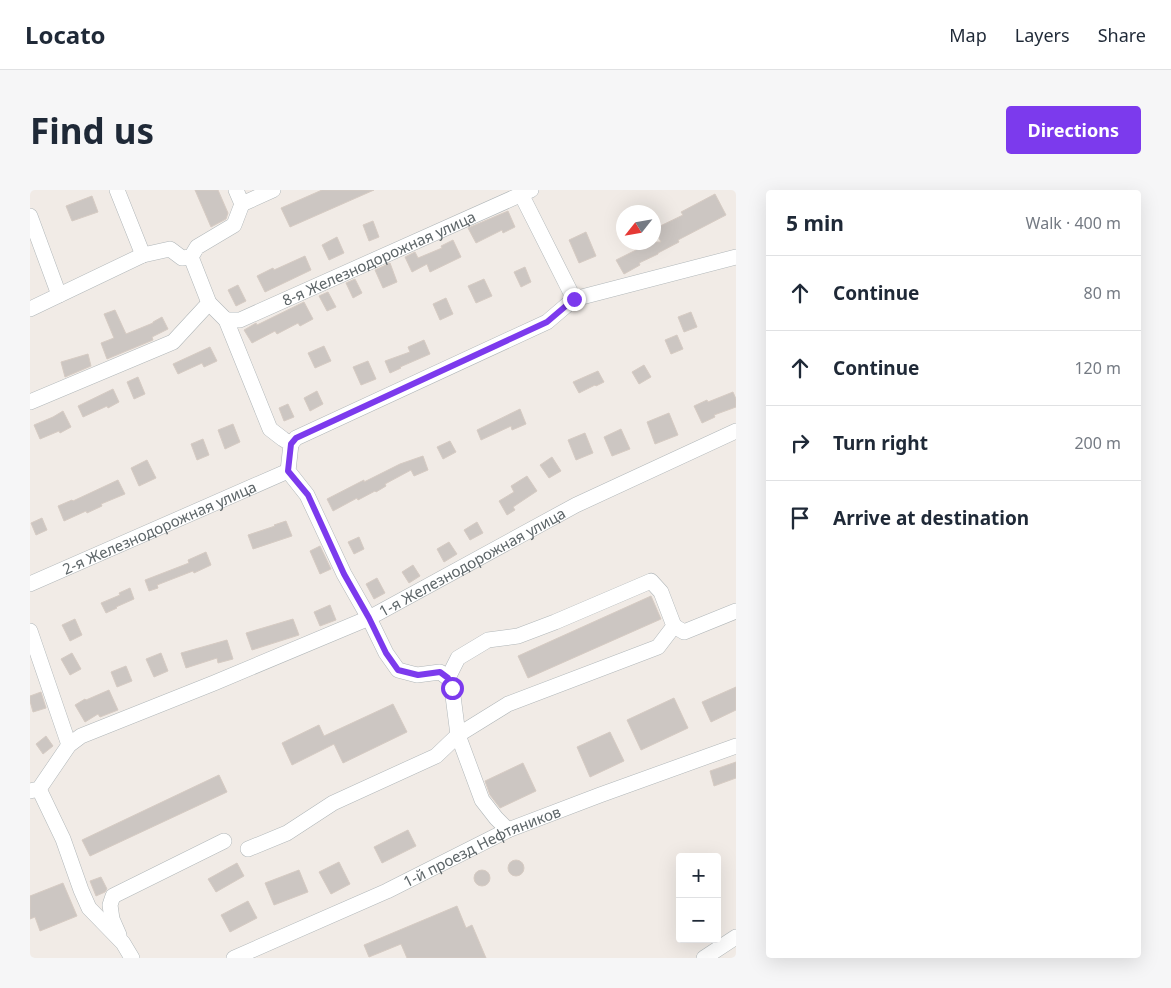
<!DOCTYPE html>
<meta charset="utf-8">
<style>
:root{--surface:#fff;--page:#f6f6f7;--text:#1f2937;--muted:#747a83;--line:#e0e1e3;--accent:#7c3aed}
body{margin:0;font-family:"Noto Sans",sans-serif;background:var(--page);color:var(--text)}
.controls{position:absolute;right:15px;bottom:15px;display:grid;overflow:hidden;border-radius:5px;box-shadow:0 5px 20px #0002}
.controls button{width:45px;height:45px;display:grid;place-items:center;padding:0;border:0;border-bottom:1px solid var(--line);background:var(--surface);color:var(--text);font:25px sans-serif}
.compass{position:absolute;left:586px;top:15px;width:45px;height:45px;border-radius:50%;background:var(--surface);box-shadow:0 5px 20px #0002;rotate:239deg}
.stop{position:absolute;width:15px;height:15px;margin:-11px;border:4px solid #7c3aed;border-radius:50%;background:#fff}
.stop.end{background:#7c3aed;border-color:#fff;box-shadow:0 1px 5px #0008}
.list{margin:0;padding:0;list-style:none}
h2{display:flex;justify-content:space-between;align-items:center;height:65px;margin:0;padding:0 20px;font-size:21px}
h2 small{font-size:16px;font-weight:400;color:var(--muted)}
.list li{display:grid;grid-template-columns:32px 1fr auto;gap:15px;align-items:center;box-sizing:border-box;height:75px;padding:0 20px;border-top:1px solid var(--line)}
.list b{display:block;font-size:19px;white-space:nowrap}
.list em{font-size:16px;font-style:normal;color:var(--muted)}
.icon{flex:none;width:28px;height:28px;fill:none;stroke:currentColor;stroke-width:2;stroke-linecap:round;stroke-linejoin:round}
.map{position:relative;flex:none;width:706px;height:768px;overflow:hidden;border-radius:5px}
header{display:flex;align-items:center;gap:30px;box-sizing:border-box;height:70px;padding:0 25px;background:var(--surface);border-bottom:1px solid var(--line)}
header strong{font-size:24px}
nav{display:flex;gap:28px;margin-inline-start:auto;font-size:18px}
.intro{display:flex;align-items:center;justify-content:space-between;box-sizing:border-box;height:120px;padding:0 30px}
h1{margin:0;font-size:35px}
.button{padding:12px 22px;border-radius:5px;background:var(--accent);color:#fff;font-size:18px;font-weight:700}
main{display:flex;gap:30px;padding:0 30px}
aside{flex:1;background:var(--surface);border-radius:5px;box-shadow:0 5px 20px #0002}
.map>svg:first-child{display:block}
.building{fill:#ccc6c2;stroke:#d6cbc3}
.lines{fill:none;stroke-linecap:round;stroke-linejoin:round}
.minor-casing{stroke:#b1b7b9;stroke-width:16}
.minor{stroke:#fff;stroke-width:15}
.route{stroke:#7c3aed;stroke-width:6}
.labels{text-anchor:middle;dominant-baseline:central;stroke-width:5;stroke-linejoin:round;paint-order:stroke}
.street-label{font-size:15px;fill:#5d6568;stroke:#fff}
</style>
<header>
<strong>Locato</strong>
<nav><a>Map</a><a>Layers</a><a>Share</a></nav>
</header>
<div class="intro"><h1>Find us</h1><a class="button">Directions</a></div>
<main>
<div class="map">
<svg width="706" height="768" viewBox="0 0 706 768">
<rect width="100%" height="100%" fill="#f1ebe6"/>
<!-- building -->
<g class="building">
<polygon points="165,0 188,0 198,23 196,29 181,37"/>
<polygon points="292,0 344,0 260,37 251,18"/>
<polygon points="685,4 696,25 648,50 649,52 628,63 628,64 609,73 610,75 594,84 586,70 606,60 605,56 612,52 631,52 624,39 653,25 651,22"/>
<polygon points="62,6 68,22 42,31 36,16"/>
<polygon points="478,21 485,37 473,43 472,40 446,53 438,38"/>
<polygon points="343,31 349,47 339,51 333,35"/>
<polygon points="556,42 566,66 549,73 539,50"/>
<polygon points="307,47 314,63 299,70 292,55"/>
<polygon points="423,50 431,67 400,82 397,74 382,82 375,67 385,62 388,68 412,58 411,56"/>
<polygon points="275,66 281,80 235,102 227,86 243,78 244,80"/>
<polygon points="360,73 367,92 353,98 345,80"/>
<polygon points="495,77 501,92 491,97 484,82"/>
<polygon points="325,89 332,103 323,108 316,93"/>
<polygon points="454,89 462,106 446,113 438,96"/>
<polygon points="208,95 216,111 206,116 198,100"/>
<polygon points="298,102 306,117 297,121 289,106"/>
<polygon points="416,108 423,124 410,130 403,114"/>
<polygon points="274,112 283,129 270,136 268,133 247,144 245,141 222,153 214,140 226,133 227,135"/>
<polygon points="85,120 96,144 123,133 123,132 132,127 138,139 122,147 123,150 77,169 71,153 84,148 74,124"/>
<polygon points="661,122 667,137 654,142 648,127"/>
<polygon points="647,145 653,159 641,164 635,150"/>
<polygon points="394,150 400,164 370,177 371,178 360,183 355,171 380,162 378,157"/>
<polygon points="294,156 301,171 285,178 278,163"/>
<polygon points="180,157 187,171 174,177 172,173 148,184 143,174"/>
<polygon points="58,164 61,176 35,187 31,172"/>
<polygon points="338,171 346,189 331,195 323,177"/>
<polygon points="614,175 621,187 609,194 602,182"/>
<polygon points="568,181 574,192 566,196 565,195 549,203 543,192"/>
<polygon points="108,187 115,204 104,209 97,192"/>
<polygon points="83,199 89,212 78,218 77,216 53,227 48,216"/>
<polygon points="287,201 293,214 280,221 274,208"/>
<polygon points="703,202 706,209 706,217 684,225 685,227 672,233 664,216 677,210 678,212"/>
<polygon points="258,214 264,227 254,231 249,218"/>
<polygon points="490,219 496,234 482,240 481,236 451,250 447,240"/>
<polygon points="33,221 41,237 30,243 29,241 10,249 4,235 23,227"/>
<polygon points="639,223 648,245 625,254 617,232"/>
<polygon points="203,234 210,252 195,259 188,240"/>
<polygon points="591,239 600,259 582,266 574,247"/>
<polygon points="555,243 563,263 546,270 538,250"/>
<polygon points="173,249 179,265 167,270 161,254"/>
<polygon points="420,251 426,262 413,269 407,257"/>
<polygon points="393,266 398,280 384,286 381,280 355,294 356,296 346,302 345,301 328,310 327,308 303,321 297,309 334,290 334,292 370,274"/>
<polygon points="522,267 531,281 519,288 510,275"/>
<polygon points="117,270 126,288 109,296 101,278"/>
<polygon points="497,286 507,301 483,317 485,320 477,325 469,311 484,302 481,296"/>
<polygon points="88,290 95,304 71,314 72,316 57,323 56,321 34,331 28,316 42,310 43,311"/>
<polygon points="12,328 17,340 6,345 1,333"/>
<polygon points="256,331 262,346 223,359 218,345 245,336 244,335"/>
<polygon points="447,332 453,343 440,350 434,340"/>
<polygon points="329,347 334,359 324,364 318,352"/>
<polygon points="419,352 427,364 414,372 407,359"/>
<polygon points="290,356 301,379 290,384 280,361"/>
<polygon points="176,362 181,375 164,383 163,381 127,395 128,398 119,401 115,390 159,373 158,370"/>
<polygon points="383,375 390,386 379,393 372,382"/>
<polygon points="347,388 355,403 344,409 336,394"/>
<polygon points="100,398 104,409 86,417 87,418 76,423 71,413 90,405 89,403"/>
<polygon points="621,406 631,429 498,488 488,466"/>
<polygon points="300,415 306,430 290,436 284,422"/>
<polygon points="45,429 52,445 40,451 32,435"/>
<polygon points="263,429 269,445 222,460 216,443"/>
<polygon points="197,450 203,469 188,473 187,468 156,478 151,463"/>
<polygon points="42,463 51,479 40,485 31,469"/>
<polygon points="131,463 138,481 124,487 116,469"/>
<polygon points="96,476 102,491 87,497 81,482"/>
<polygon points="706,497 706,520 681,532 672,512"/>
<polygon points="79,500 88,520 70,527 68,524 55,532 45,515 55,509 56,510"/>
<polygon points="11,502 16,518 3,522 0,511 0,506"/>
<polygon points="644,508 658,538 611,560 597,530"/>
<polygon points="363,514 377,542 313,573 304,554 262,575 252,553 289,535 294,546"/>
<polygon points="580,542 594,571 560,587 547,557"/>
<polygon points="16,546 23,556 13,564 6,554"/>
<polygon points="706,572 706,588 684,596 680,581"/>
<polygon points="493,573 506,601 470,618 460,605 455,591"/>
<polygon points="189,585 197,602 60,666 52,650"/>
<polygon points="378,640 386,656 352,673 344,657"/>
<circle cx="486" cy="678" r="8"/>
<polygon points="309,672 320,694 301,704 289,682"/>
<polygon points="207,673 214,686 186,702 178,689"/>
<circle cx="452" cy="688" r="8"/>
<polygon points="269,680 278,702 244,715 235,693"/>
<polygon points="71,687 77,699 75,702 66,706 60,691"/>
<polygon points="33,693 47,726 10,741 5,727 0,729 0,706"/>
<polygon points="218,711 227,728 200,742 191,725"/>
<polygon points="427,716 436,738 442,735 456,768 377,768 371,754 339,767 334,755"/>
</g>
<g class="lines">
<defs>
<g id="minor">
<polyline points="87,0 113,65"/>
<polyline points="206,0 212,14 204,35 167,57 161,67 179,113 196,130 240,239 253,249 261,254 258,281 277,305 314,384 339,428 356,463 368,480 387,485 410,482 418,488 422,498 428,545 452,610 466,628 478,640"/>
<polyline points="491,4 544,109"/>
<polyline points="212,14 243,0"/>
<polyline points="0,26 29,105"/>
<polyline points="0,119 113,65 140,59 152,68 161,67"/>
<path id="s1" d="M196,130H210L501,0"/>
<polyline points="0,212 143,152 179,113"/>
<polyline points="261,254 266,248 517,132 544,109 706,67"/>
<path id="s2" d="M0,394L258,281"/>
<polyline points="644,436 654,442 706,421"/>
<polyline points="0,441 39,555"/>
<polyline points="9,599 33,649 51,700 59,718 93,753 102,768"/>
<path id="s3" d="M0,601L9,599L39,555L51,546L184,493L339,428L546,315L706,241"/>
<polyline points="218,659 257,643 303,613 406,566 428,545 478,514 628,457 644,436 631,402 621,391 525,432 488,446 458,450 428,468 418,488"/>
<polyline points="89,745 82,729 80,715 83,706 194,651"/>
<path id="s4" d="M204,768L357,701L478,640L570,605L706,556"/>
<polyline points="674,768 706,747"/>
</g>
</defs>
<!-- minor casing -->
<use href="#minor" class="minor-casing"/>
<!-- minor -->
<use href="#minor" class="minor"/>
</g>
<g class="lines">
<!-- route -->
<polyline class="route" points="422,498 418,488 410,482 388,485 368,480 356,463 339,428 314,384 278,305 258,281 261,254 266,248 517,132 544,109"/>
</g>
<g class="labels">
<!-- street labels -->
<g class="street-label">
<text stroke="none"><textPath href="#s1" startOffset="166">8-я Железнодорожная улица</textPath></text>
<text stroke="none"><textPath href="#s2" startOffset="141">2-я Железнодорожная улица</textPath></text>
<text stroke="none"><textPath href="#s3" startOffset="506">1-я Железнодорожная улица</textPath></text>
<text stroke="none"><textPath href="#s4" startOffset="272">1-й проезд Нефтяников</textPath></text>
</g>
</g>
</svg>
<div class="controls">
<button>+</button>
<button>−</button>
</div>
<svg class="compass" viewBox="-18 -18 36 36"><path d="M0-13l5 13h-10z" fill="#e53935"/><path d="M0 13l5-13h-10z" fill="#747a83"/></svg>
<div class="stop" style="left:422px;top:498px"></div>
<div class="stop end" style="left:544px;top:109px"></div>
</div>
<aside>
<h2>5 min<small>Walk · 400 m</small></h2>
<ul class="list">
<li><svg class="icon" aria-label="ahead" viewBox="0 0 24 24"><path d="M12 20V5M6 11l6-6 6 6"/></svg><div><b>Continue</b></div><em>80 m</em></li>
<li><svg class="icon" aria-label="ahead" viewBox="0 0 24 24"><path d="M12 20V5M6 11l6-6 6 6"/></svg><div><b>Continue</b></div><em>120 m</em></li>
<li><svg class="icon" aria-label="right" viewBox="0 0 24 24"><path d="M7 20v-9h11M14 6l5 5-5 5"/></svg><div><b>Turn right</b></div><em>200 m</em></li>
<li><svg class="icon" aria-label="arrive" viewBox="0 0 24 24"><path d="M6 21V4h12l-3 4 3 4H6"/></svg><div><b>Arrive at destination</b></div></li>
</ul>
</aside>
</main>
